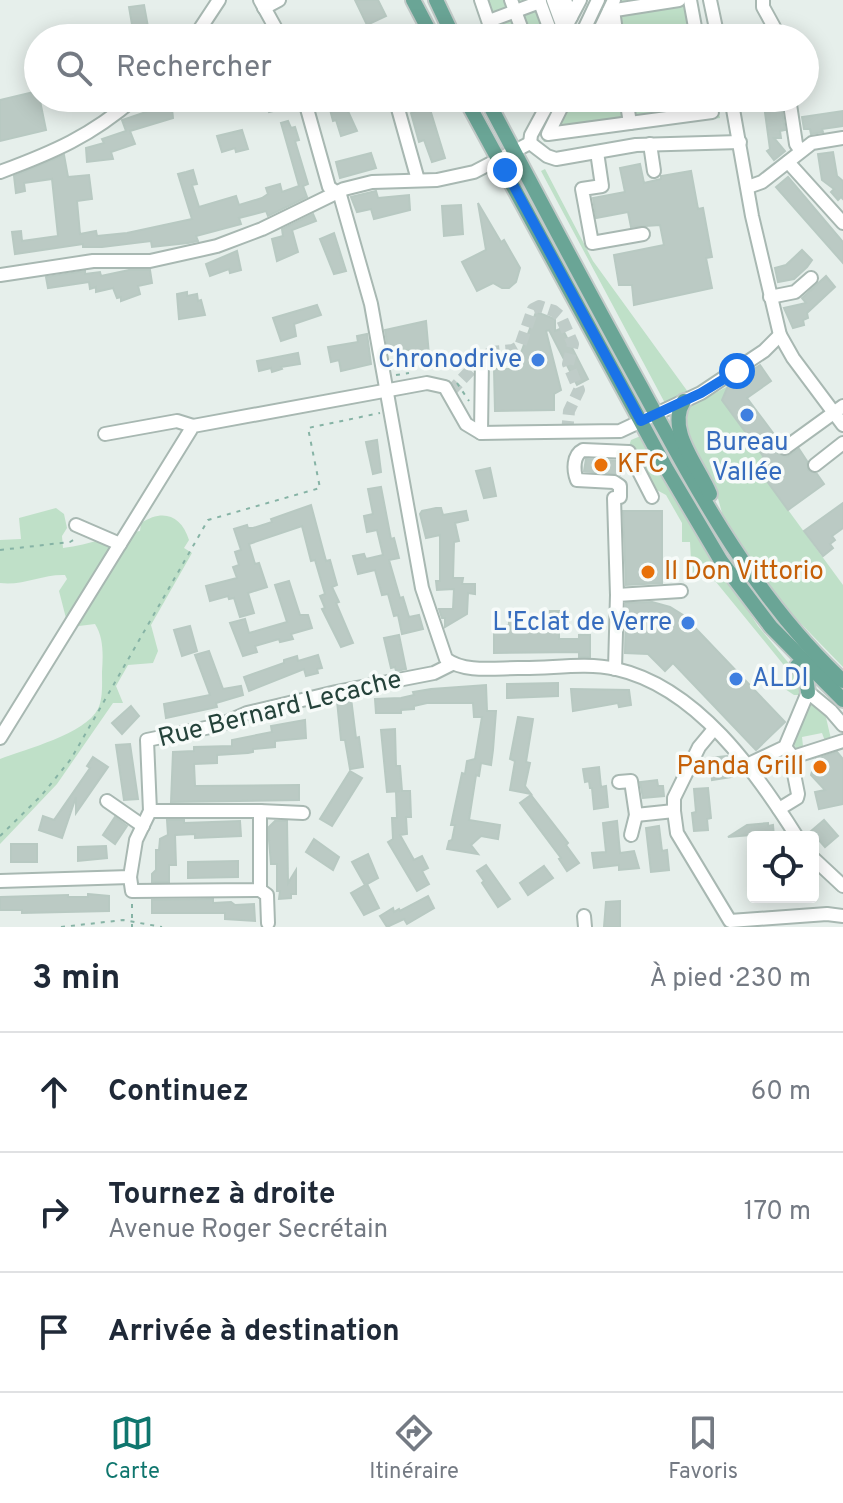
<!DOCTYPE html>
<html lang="fr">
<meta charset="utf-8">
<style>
:root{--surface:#fff;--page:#f2f2f3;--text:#1f2937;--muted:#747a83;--line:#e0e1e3;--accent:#0f766e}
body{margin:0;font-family:Overpass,sans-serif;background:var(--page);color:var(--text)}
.controls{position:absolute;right:24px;bottom:24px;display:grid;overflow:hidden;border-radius:8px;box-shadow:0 4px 20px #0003}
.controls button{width:72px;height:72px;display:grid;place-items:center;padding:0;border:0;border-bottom:2px solid var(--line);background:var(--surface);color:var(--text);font:40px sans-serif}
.stop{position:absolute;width:24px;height:24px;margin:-18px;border:6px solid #1a73e8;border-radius:50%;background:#fff}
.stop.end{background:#1a73e8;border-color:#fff;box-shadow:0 2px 8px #0008}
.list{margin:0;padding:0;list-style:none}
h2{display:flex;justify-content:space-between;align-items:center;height:104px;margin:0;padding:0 32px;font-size:34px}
h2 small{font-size:26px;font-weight:400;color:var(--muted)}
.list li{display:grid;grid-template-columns:52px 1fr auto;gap:24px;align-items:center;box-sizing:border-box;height:120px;padding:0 32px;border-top:2px solid var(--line)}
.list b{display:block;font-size:30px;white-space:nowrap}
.list p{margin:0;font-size:26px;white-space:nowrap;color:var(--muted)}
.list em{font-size:26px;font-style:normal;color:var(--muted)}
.icon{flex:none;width:44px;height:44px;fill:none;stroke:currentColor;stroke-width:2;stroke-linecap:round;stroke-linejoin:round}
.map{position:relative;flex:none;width:843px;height:927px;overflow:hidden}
.search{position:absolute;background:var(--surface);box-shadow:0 4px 20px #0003;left:24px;right:24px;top:24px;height:88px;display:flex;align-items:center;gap:20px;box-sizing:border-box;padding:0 28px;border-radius:44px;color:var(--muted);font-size:30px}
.sheet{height:464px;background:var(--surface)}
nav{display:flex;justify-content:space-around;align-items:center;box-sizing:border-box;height:112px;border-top:2px solid var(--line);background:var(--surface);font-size:22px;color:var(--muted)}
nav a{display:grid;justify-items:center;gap:4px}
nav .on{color:var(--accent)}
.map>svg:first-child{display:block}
.green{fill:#bfe0c8}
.building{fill:#bbcac4;stroke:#b8c9c2;stroke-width:2}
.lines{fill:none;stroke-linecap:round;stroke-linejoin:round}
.minor-tunnel{stroke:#bfccc8;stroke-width:12;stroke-dasharray:12 6;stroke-linecap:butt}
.minor-casing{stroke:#a8b8b2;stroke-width:16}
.major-casing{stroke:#c2cac8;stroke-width:18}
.path{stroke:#86b3a5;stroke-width:2;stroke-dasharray:4 6;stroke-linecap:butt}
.minor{stroke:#fff;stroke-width:12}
.major{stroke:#6aa596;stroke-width:14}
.route{stroke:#1a73e8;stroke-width:10}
.shop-dot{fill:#3f7fe0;stroke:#f7fbf9;stroke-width:3}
.food-dot{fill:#e8710a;stroke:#f7fbf9;stroke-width:3}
.labels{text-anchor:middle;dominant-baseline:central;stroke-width:7;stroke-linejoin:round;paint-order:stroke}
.shop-label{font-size:26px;fill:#366cbe;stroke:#f7fbf9;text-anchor:end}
.food-label{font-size:26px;fill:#c56008;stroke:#f7fbf9;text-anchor:start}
.street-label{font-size:26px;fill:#24423a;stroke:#f7fbf9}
</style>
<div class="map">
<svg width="843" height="927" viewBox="0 0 843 927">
<rect width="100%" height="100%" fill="#e6efeb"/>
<!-- green -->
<g class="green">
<polygon points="474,0 588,0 568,38 487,38"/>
<polygon points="605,0 696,0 705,38 587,38"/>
<polygon points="558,98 716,98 720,118 544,142 540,135"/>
<polygon points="545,169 593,261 688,392 666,405 541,171"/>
<polygon points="728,386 722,400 763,456 761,473 843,585 843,667 778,600 725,524 716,491 690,442 682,419 688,408"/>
<polygon points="643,435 699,537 758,626 801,678 802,687 799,695 794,695 782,687 788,681 783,674 787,669 716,582 709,578 692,579 690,542 682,542 682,523 666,495 653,488 628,449 631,440"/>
<path d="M56,508L64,514L67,528L62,536L63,548C90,545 114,534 140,531L141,523C163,509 181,515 189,540L184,548L192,553L151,625L158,651L153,663L128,665L116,686L123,703H113L57,784L0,844V759C26,749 85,734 98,709C103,698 102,684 102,672C103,656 104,638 95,624L79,626L67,622L59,591L67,579L65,575C43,574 23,586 0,583V540L21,539L19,518Z"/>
<polygon points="811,698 824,709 831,739 825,741 822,733 802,737 803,746 797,749 794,745 804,709"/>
</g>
<!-- building -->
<g class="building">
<polygon points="355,0 378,0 386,16 367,25"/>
<polygon points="144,5 148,27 133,30 129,7"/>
<polygon points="38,91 46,130 0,141 0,100"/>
<polygon points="162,98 200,98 201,100 172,109 173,118 130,131 135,144 111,152 113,159 87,162 86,148 104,143 102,139 126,131 122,120 146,112 144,105"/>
<polygon points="262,98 295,98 297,105 269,112"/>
<polygon points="327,98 342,98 357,131 341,136 336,120 333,121"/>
<polygon points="763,98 774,98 777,105 781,105 785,130 780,131 781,138 774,138 785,151 774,160 767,151 770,149"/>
<polygon points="429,106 445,158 432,162 424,140 419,142 411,113"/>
<polygon points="843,111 843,126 822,129 823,132 811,134 810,129 804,129 802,117"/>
<polygon points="288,121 291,128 295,127 299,140 295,141 308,184 303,186 307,197 268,216 266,211 239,218 241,224 196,236 198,241 188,243 152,247 151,241 102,247 83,247 83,244 15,254 12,232 21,231 22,241 58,236 52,179 24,183 25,191 16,193 14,176 64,155 68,177 89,175 92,199 77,201 80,234 96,231 97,236 127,233 192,219 178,174 186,172 193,170 197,184 192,185 199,207 236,196 239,205 262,198 268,194 266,188 280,184 282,192 299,186 281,123"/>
<polygon points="242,130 248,149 236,152 235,148 222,152 217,136"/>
<polygon points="833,152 837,176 843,181 843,199 841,197 838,200 831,192 834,189 822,180 818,154"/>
<polygon points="371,153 376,168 340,178 336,162"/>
<polygon points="640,164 644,183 661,179 661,176 691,171 698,209 703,208 712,257 706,258 712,288 634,305 632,285 619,285 614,255 664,245 660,225 631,227 628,212 596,218 593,198 625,192 620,168"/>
<polygon points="788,177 843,242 843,263 776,187"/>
<polygon points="376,191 378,198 409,195 410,210 374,219 371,209 357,212 351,197"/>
<polygon points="478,203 501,242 504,240 520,268 516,282 509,288 502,288 493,283 477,291 462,262 486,250"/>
<polygon points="461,205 463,234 444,236 442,206"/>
<polygon points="313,214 316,221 292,230 298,252 277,261 272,239 283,236 282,229"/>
<polygon points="334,233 346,271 334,274 320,239"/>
<polygon points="802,250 812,260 807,267 794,279 778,282 775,268 786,265"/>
<polygon points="237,251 241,270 230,273 229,269 210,276 206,264"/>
<polygon points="129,270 150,270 152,283 138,286 140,294 121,301 121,297 117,298 113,288 96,292 96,287 90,289 89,282 48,288 46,277 85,271 85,274 100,272 101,276"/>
<polygon points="826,276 835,287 807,313 808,318 803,320 804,325 793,328 784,308 806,303 802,298"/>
<polygon points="187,292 187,296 197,294 198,301 201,300 205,315 179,319 177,294"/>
<polygon points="317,305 321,315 294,324 296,336 281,341 273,318"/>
<polygon points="536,312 555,319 555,331 562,328 588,379 577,385 549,330 546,331 561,390 554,394 554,410 495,411 494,369 515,369"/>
<polygon points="426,321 429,355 414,357 413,350 388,350 385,330"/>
<polygon points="367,334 371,364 341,371 339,360 331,362 328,347 358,342 357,336"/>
<polygon points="298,353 300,364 281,367 282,369 272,372 271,368 259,371 257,361"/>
<polygon points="760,365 771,381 747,398 776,437 772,440 778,454 787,457 799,449 807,461 808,470 817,474 824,484 788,510 761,473 763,456 722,400 728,386"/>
<polygon points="377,440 381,472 373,474 366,442"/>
<polygon points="586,459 620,461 620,475 584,471"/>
<polygon points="490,468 496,496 484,498 476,471"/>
<polygon points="381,487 391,539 394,538 399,558 389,560 400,598 403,597 409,617 419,615 423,629 402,634 398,615 394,616 388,594 382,595 375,570 358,574 353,556 364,554 366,559 383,555 377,530 367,532 364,516 373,514 368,489"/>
<polygon points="843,503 843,528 832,536 835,540 830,544 833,548 823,556 804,531"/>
<polygon points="311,505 326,561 330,560 337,585 332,587 339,602 336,603 353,643 341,647 322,609 325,608 320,596 325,594 315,560 311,561 302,526 249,544 255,564 259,563 267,587 248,593 254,613 240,617 234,598 229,599 228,596 210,601 206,586 237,578 233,567 239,565 235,552 241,550 234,529 247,525 248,528 253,528 272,522 271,519"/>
<polygon points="436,508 441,508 443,515 466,511 468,520 455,523 459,541 454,542 453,578 463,578 462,584 475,584 475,594 468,593 467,614 445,627 445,618 442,618 439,609 453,609 454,589 437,590 436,581 440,581 440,535 426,538 420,514 422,511"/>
<polygon points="623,511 662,511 662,583 626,585"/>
<polygon points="289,581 300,615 308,615 312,628 291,634 293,639 280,642 279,639 255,646 257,652 243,656 230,623 245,619 249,633 287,622 275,585"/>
<polygon points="652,602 670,607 683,615 785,722 756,750 673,663 665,671 648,654 625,653 626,603"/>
<polygon points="509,611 518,611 518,630 550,629 550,611 559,611 559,639 579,639 579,635 590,635 590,657 579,657 579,652 494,653 494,625 509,625"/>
<polygon points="190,626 197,651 182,656 174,630"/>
<polygon points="399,635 406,669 396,671 395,667 391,668 384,638"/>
<polygon points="209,651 223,689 241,686 243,695 216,703 217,707 166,718 164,704 210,695 195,655"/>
<polygon points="318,655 322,668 317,669 318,673 306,676 304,669 249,691 244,677 284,663 284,660 297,656 298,661"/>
<polygon points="558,683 558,696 507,698 507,684"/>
<polygon points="486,685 487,711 496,711 493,750 491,765 481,763 479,776 476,775 469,820 500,825 498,839 481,836 471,845 478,854 447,849 449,841 452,840 455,825 451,825 462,773 465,774 467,761 475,759 482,717 474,717 473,703 427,703 414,706 414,709 401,710 401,713 376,713 375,699 401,698 414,695 413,692 431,689"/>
<polygon points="571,689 629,690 631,705 619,707 618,703 573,711"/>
<polygon points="351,698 356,738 359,737 363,767 350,769 345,740 341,740 337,701"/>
<polygon points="131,706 139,716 122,734 112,723"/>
<polygon points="518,717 533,719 526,762 530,763 525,786 531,794 510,790 515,761 510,759"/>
<polygon points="305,720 306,738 275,741 275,747 253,749 253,752 248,753 217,755 217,763 194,764 195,786 299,785 299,800 171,802 173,752 194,751 194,747 232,746 232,740 272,732 271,726"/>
<polygon points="395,729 396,766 400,766 402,791 410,791 411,817 406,817 407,834 400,835 414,860 422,856 428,868 422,871 429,884 417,891 388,842 393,839 392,818 397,818 396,792 400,791 387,792 381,730"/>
<polygon points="130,744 138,799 124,800 116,745"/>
<polygon points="837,752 843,759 843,804 819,809 815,792 825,790 811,775 816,759"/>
<polygon points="727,756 731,760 732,777 712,780 710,758"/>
<polygon points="93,757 108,767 76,813 76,797 62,838 39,830 43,816 54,820 90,768 87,766"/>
<polygon points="599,767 601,787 606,786 608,807 594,809 592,788 590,788 589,781 585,782 583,769"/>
<polygon points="350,771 362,778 332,826 320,819"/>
<polygon points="657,780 658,786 663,786 664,796 643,798 640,782"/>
<polygon points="708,788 711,818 707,819 708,830 694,831 692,813 696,812 694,789"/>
<polygon points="531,795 568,843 566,845 579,863 567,871 559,859 561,858 520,803"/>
<polygon points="115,817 127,826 115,844 103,835"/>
<polygon points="167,820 184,820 184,823 240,821 241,836 195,838 195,834 175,835 176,865 169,865 169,882 152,882 152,874 156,870 156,850 159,850 160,839 168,835"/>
<polygon points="824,820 838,836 825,847 811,831"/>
<polygon points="275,821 287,821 288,883 296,870 296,894 291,894 291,898 279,899 280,891 277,891 277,864 271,864 269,840 269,827"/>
<polygon points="617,821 620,853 634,851 639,868 619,870 619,865 594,868 592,853 606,852 603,823"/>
<polygon points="768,823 768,826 773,825 774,837 752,837 751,835 728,837 747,825"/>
<polygon points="659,826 662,851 667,850 669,870 651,872 646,828"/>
<polygon points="314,839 339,857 333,870 306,852"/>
<rect x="11" y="844" width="26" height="18"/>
<polygon points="106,846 107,858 78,861 78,847"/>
<polygon points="368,854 378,878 367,884 379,908 364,915 351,893 365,885 352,862"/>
<polygon points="238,861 238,877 188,878 188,862"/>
<polygon points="486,865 510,899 498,907 482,883 484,881 477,871"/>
<polygon points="544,866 553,878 528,895 520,883"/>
<polygon points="88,894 109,896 109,911 22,913 22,910 0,910 0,897 68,895 68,897 88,897"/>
<polygon points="428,896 434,908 407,924 404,919 387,927 380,916 393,908 394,912 399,909 400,911"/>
<polygon points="213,899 213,903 231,902 235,905 254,904 255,921 225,919 225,913 152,913 152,900"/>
<polygon points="620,901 620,927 604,927 606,902"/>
</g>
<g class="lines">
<!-- minor-tunnel -->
<polyline class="minor-tunnel" points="450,392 482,358 492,352 513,350 520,346 533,309 539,306 554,311 561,317 573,344 568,364 579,390 569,411 567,433"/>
<defs>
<g id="minor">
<polyline points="260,0 281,38"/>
<polyline points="481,0 494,38"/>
<polyline points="511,0 525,38"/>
<polyline points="539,0 553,38"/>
<polyline points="553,0 564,30"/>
<polyline points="565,0 571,17"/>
<polyline points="690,0 697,38"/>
<polyline points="710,0 718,38"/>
<polyline points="763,0 763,7 780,38"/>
<polyline points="264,8 279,0"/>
<polyline points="613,10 617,38"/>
<polyline points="609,11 679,0"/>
<polyline points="489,21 540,2"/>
<polyline points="194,38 219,0"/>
<polyline points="560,38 580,0"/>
<polyline points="580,38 598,0"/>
<polyline points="596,38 614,0"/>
<path d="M304,98L329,187L340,195L371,304L422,588L446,659C464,673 496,668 518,668C550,669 584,662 616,669C697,687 756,772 797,837"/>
<polyline points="395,98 418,180"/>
<polyline points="566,98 548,134 712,112 709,98"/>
<polyline points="626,98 630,123"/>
<polyline points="731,98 752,216 780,335 793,358 843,425"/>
<polyline points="789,98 796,144 801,151"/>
<polyline points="530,143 547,156 556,159 636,145 740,142"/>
<polyline points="530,143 531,135 551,98"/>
<polyline points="650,144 654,171"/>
<polyline points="597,152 602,186 582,189 592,243 643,234"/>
<polyline points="788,162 843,223"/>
<path d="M0,172C54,152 91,136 135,98"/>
<polyline points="748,187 762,182 812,143 843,138"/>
<polyline points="0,275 93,261 150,261 217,246 262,229 344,189 372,182 437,180 474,172 530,143"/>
<polyline points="770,297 795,292 811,278"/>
<polyline points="481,433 482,358"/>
<polyline points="105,434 177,421 193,426"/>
<polyline points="785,448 843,406"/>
<polyline points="815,465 843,443"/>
<path d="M620,497V486L614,482L577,480C573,470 573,455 583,450L629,452L652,497"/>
<polyline points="614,498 617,595"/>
<polyline points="76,525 120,544"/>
<polyline points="615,669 617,595 681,591"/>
<polyline points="714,729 699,747 674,798 674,811 677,833 730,921 827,914 843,916"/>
<polyline points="0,738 193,426 427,383 445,387 466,424 481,433 620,431 701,393 764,351 780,335"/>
<polyline points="793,757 843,741"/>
<polyline points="749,764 785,747 808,692 831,711 843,725"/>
<polyline points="619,782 631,781 636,815 674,811"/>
<polyline points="107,801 143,826"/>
<polyline points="779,809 797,798 798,794 792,764 793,757 785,747"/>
<polyline points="260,811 303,813"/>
<polyline points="631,835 636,815"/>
<polyline points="813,858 843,886"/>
<polyline points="130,877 132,891 260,890 260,811 150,811"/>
<polyline points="0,881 130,877 136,840 150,811 147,740 220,725 247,713 336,692 434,673 452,664"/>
<polyline points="260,890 267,895 268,923"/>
<polyline points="584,916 585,927"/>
</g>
<g id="major">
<polyline points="413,0 433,38"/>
<polyline points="436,0 454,38"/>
<polyline points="465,98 666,468 721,561 771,627 843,700"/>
<path d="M486,98C537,195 588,291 641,387C698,492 755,599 843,681"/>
<path d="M684,401C665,429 700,468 710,494"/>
<polyline points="797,666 806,677 808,692"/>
</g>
</defs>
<!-- minor casing -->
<use href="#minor" class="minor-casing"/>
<!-- major casing -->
<use href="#major" class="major-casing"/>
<!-- path -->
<g class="path">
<polyline points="396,375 409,373"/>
<polyline points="457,383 469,401"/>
<polyline points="0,550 70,542 77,538"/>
<polyline points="0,836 41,796 71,759 208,520 320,488 308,428 380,413"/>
<polyline points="132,904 132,927"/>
<polyline points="61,927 123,920 162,927"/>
</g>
<!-- minor -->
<use href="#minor" class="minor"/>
<!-- major -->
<use href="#major" class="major"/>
</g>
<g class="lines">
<!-- route -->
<polyline class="route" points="505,170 641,421 701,393 737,371"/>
</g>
<!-- markers -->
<g class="shop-dot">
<circle cx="538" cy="360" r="8"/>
<circle cx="747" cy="415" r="8"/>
<circle cx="688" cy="623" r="8"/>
<circle cx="736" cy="679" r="8"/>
</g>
<g class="food-dot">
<circle cx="601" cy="465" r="8"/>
<circle cx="648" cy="572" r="8"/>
<circle cx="820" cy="767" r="8"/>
</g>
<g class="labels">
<!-- shop labels -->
<g class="shop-label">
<text x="522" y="360">Chronodrive</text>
<text x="747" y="443" text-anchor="middle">Bureau<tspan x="747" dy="30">Vallée</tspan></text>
<text x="672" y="623">L'Eclat de Verre</text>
<text x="752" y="679" text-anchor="start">ALDI</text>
</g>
<!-- food labels -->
<g class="food-label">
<text x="617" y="465">KFC</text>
<text x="664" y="572">Il Don Vittorio</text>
<text x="804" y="767" text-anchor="end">Panda Grill</text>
</g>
<!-- street labels -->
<g class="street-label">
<text transform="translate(280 710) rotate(-14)">Rue Bernard Lecache</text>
</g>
</g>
</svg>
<div class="controls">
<button><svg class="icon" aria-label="locate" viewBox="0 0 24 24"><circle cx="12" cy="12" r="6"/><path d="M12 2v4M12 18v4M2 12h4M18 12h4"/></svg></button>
</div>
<div class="stop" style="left:737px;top:371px"></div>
<div class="stop end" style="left:505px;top:170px"></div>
<div class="search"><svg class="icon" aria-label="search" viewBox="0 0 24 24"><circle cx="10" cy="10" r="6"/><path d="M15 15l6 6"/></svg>Rechercher</div>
</div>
<section class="sheet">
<h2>3 min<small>À pied · 230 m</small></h2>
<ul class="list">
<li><svg class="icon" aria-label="ahead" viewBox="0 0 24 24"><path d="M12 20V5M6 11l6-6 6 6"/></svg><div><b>Continuez</b></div><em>60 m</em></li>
<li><svg class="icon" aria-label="right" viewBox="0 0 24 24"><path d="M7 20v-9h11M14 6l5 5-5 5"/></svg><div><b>Tournez à droite</b><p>Avenue Roger Secrétain</p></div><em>170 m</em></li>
<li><svg class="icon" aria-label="arrive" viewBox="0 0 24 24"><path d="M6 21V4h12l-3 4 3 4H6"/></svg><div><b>Arrivée à destination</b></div></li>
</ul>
</section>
<nav>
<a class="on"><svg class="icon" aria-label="map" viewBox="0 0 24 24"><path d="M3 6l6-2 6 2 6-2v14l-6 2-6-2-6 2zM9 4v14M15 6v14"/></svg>Carte</a>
<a><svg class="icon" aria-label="directions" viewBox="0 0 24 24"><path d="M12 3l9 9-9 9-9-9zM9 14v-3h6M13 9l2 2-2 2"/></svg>Itinéraire</a>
<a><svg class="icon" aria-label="saved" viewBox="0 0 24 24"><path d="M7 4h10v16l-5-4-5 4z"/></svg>Favoris</a>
</nav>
